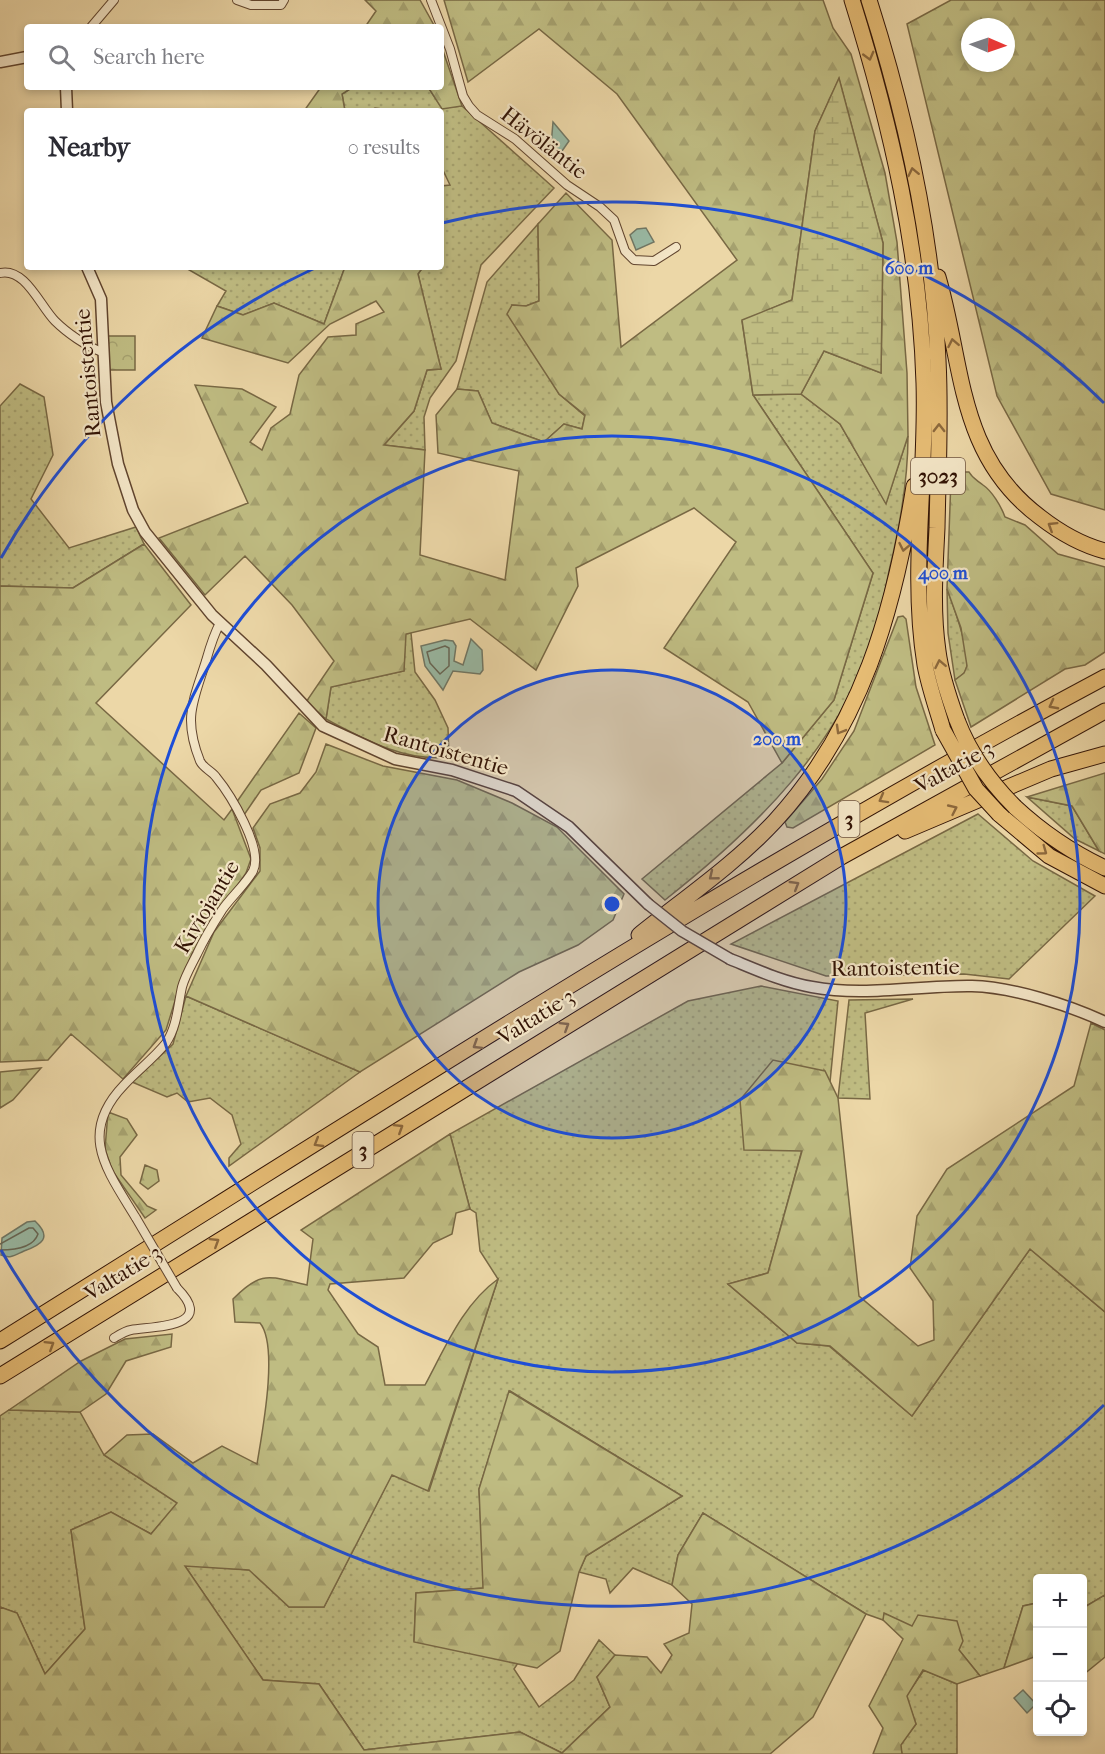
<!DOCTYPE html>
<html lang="en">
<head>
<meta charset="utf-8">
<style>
	body { margin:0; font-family:"IM FELL French Canon",serif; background:#f2f2f3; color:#2b2b33 }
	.controls { position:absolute; right:18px; bottom:18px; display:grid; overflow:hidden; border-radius:6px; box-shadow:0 3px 9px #0003 }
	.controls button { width:54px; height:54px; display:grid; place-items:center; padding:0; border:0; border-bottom:2px solid #e1e1e2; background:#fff; color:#2b2b33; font:30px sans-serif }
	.compass { position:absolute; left:961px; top:18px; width:54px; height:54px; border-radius:50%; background:#fff; box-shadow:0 3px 9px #0003; rotate:92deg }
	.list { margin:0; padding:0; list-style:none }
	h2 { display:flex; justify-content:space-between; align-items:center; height:78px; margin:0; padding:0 24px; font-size:26px }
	h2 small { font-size:20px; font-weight:400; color:#7c7c81 }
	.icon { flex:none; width:33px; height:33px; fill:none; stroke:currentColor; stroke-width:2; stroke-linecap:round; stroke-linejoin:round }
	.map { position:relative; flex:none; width:1105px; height:1754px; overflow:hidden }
	.search { position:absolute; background:#fff; box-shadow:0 3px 9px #0003; left:24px; top:24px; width:420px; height:66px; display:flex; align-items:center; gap:15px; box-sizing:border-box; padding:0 21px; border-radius:6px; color:#7c7c81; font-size:22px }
	.panel { position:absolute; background:#fff; box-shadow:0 3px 9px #0003; left:24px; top:108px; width:420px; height:162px; border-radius:6px }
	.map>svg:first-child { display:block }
</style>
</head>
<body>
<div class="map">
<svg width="1105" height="1754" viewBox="0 0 1105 1754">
	<defs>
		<pattern id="grass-dots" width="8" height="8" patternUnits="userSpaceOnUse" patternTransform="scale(1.5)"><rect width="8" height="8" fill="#bfbc82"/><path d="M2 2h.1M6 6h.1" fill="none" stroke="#a5a16f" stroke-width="1.8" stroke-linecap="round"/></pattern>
		<pattern id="forest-firs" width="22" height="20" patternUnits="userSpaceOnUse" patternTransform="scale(1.5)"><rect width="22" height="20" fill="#bfbc82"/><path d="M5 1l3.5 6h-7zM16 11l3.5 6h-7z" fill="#a5a16f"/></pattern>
		<pattern id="wetland-marsh" width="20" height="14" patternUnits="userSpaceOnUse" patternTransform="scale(1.5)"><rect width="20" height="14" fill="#bfbc82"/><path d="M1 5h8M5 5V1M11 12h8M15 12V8" fill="none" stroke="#a5a16f"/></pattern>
		<pattern id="park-crowns" width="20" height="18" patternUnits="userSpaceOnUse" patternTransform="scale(1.5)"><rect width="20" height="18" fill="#bfbc82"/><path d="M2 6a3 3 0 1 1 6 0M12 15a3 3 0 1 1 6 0" fill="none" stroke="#a5a16f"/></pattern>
	</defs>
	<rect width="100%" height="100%" fill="#ecd7a7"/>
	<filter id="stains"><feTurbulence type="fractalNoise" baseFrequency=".00333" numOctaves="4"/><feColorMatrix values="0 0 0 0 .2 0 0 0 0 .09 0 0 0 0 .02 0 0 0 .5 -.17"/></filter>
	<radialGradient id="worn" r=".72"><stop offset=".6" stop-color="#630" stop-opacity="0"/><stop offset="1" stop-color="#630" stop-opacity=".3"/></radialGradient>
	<!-- grass -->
	<path fill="url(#grass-dots)" stroke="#786844" stroke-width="1.5" d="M353 87H428L442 108 462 106 554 188 481 265 456 361 430 398 424 417 425 450 384 445 414 411 427 370 441 369 418 274 423 267H441V186L450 185 441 166V111H398L375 108 370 111H345L342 94Z
		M538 224 539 301 526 306 512 305 559 394 585 416 582 429 564 424 544 442 492 423 478 391 457 389 487 282Z
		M184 267H345L324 324 274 303 243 315 217 306 226 291Z
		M20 384 44 397 53 455 31 499 69 548 136 527 144 544 73 588 0 586V406Z
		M801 394 840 424 886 503 908 436C908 481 900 526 889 571 885 591 881 612 875 632 841 746 755 829 665 900L642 879 782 763 834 700 873 573 753 395Z
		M947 589C953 605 972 654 966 670 964 675 960 677 955 680L948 633Z
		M411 633 415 672 435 700 448 728 449 757C404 762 364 739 326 719L331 687 404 671 405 634Z
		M1027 797 1072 806 1099 851 1075 839Z
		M978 814 1033 861 1095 896 1009 979 964 974 826 976 731 944Z
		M761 986 838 1001 830 1082 824 1070 768 1273 728 1284 797 1343 829 1346 912 1416 1030 1249 1105 1312V1595L1083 1608 1082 1578H1038L1037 1603 1023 1606 1004 1668 980 1676 959 1650 885 1614 883 1620 866 1614 703 1513 678 1555 672 1585 633 1568 610 1593 606 1579 579 1572 586 1556 682 1496 510 1391 479 1489 484 1588 416 1593 414 1641 518 1663 514 1669 539 1707 574 1680 599 1640 615 1655 597 1677 610 1707 562 1753 520 1732 364 1750 319 1684 263 1680 184 1565 250 1570 289 1607H324L392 1474 429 1491 498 1279 480 1251 476 1213 470 1209 450 1134 688 1001Z
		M186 996 360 1072 229 1166V1158L241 1144 232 1115 210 1098 188 1102 177 1093 167 1097 132 1082 173 1044Z
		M913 999 865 1013 870 1099 838 1098 849 1000Z
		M9 1410 80 1412 104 1455 178 1503 151 1534 111 1512 71 1530 85 1629 45 1674 17 1613 0 1607V1416Z
		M924 1670 957 1684V1754H902L900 1745 916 1724 906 1696Z"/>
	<!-- forest -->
	<path fill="url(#forest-firs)" stroke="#786844" stroke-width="1.5" fill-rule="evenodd" d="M365 0H420L435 27H365L376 11Z
		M444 0H823L833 28 851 54 885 173 897 242 907 373 908 436 886 504 840 424 801 394 824 351 881 373 883 243 839 79 815 131 792 300 742 321 753 395 873 573 834 700 782 763 748 702 664 648 736 542 694 508 576 568 578 586 536 670 470 619 406 634 404 671 331 687 326 719 306 702 334 661 292 605 245 556 205 595 159 538 248 503 195 385 242 389 276 407 250 442 262 450 271 428 290 414 299 375 328 337 356 335V324L384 312 376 301 330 324 288 363 202 338 217 306 243 315 274 303 324 324 345 267H423L418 274 441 369 427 370 414 411 384 445 425 450 420 555 505 580 519 471 438 453 436 415 457 389 478 391 492 423 544 442 564 424 582 429 585 415 559 394 507 314 512 305 526 306 539 301 538 224 566 193 612 240 621 347 737 260 617 94 539 29 468 82Z
		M951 0H1105V510L1051 494 997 396 907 24ZM970 27H1006V63H970Z
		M441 45 462 106 442 109 428 87H441Z
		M321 87H353L342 94 345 111H304Z
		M961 472H969C973 479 977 480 983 485 992 491 1001 506 1005 517L1025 525 1058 554 1105 567V652L1085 665 1065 669 971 727 955 680 964 673 967 666 961 628 947 589 951 478Z
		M144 544 191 605 96 703 224 820 232 809 251 859 246 873 194 950 183 975 166 1030 123 1079 71 1034 48 1060 0 1062V586L73 588Z
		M903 616 906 619 916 687 935 745 793 828 787 827 785 822 822 779 854 731 898 617Z
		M299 713 316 728 299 773 261 790 244 815 236 803Z
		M326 744 383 766 457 780 512 803 557 827 624 894 613 920 578 945 519 972 360 1072 186 996 214 932 260 871V848L253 828 270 804 300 793 316 772Z
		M1105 773V854L1099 851 1072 806 1027 797Z
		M1091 1023 1105 1030V1312L1030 1249 912 1416 830 1346 797 1343 728 1284 768 1273 802 1151 744 1150 740 1100 773 1060 825 1071 838 1098 859 1296 918 1346 934 1340 933 1301 910 1268 917 1216 947 1169 1074 1086Z
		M41 1068 13 1100 0 1108V1072Z
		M108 1112 127 1119 137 1135 120 1157 121 1175 147 1206 156 1210 145 1218 112 1170 105 1149Z
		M450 1134 470 1209 456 1213 452 1234 433 1243 404 1278 330 1284 328 1290 358 1334 378 1347 385 1385H425C445 1348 463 1304 498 1279L428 1491 392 1475 324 1607H289L249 1570 185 1566 263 1680 319 1684 364 1750 520 1732 562 1753 610 1707 597 1677 615 1655 647 1657 661 1673 672 1655 664 1644 689 1633 692 1604 672 1585 678 1555 703 1513 866 1614 813 1717 770 1754H0V1607L17 1613 45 1674 85 1629 71 1530 111 1512 151 1534 177 1503 104 1455 127 1435 153 1434 193 1463 222 1446 257 1464C262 1433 279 1346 260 1323L235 1322 233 1299C263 1269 269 1277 307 1285L313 1239 301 1230Z
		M145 1165 157 1170 159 1181 148 1189 140 1183Z
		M172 1334 171 1347 126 1361 106 1394 80 1412 9 1410 81 1361 125 1339Z
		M509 1391 682 1496 586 1556 579 1572 560 1651 537 1668 414 1642 416 1593 483 1588 479 1489Z
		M1105 1595V1657L1083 1675V1608Z
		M1037 1603V1656L1004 1668 1023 1606Z
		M884 1613 912 1626 918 1615 957 1621 963 1641 959 1650 980 1676 957 1684 923 1670 907 1696 916 1724 901 1745 902 1754H873L883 1728 869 1706 903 1639 883 1620Z"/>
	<!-- wetland -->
	<path fill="url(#wetland-marsh)" stroke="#786844" stroke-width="1.5" d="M839 78 883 243 881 373 824 351 801 394 753 395 742 320 792 300 815 131Z"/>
	<!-- park -->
	<path fill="url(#park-crowns)" stroke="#786844" stroke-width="1.5" d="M107 336H135V370H108Z"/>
	<!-- water -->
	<path fill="#99baa5" stroke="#707765" stroke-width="1.5" d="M553 122 569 141 562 151 551 146Z
		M646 228 654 242 636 250 630 235 637 229Z
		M471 639 482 650 483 670 480 674 453 671 443 690 425 666 421 646 445 640 453 641 456 646 454 661 463 665Z
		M35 1221C53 1238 41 1245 24 1251 15 1255 11 1259 1 1255L2 1238 27 1222Z
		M1023 1690 1036 1704 1027 1713 1014 1698Z"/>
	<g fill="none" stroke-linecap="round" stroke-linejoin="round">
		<!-- shore -->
		<path stroke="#665" stroke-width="1.5" d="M445 646 449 648V666L440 674 430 663 427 652Z
			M0 1244 29 1228H33L38 1234C33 1249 10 1250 0 1250"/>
		<!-- minor casing -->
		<g stroke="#60442e" stroke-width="10">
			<path id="minor" d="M237 0 251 5H281L284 0
				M431 0 450 49 463 96 469 106 477 115 515 139 567 185 600 207 614 220 625 251 634 260 654 261 676 247
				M91 27 114 0
				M0 273C25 267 40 306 55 321 67 333 86 346 102 352
				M136 1218C107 1170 77 1134 124 1085 137 1071 154 1058 166 1043 177 1027 178 1005 182 987 185 976 192 964 197 954 204 939 213 924 222 910 231 897 245 885 253 871 264 849 230 794 216 777 212 771 203 768 200 761 183 718 193 702 206 661 210 647 213 636 220 623
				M114 1338C119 1335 125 1331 131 1330 154 1326 217 1328 177 1288"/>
		</g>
		<!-- tertiary casing -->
		<g stroke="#60442e" stroke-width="13">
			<path id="tertiary" d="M0 62 27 57
				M66 87 67 111
				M87 267 101 299 106 402 118 464 133 510 145 532 212 615 266 665 323 726 395 759 452 770 516 791 569 827 648 904
				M730 959C757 970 783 982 812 987 865 997 919 985 972 986 1012 987 1069 1005 1105 1022"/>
		</g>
		<!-- motorway casing -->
		<g stroke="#321305" stroke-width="17">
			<path id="motorway" d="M852 0C891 125 920 252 924 383 927 476 910 572 925 665 929 687 937 709 943 730
				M869 0C906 116 933 238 938 360 941 416 938 472 937 528 935 569 932 610 938 651 941 675 949 698 957 720
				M938 277C964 366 957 455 1040 517 1058 531 1082 545 1105 551
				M1015 807C1043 833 1071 852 1105 868
				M999 814 1049 856 1105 886
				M905 831 1051 769 1105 754
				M639 935C685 898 735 864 775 821 862 726 894 611 914 486
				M0 1341C364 1114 726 879 1105 677
				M0 1376 841 857 1105 711"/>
		</g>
		<!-- minor -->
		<use href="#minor" stroke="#f3e5c6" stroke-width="8"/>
		<!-- tertiary -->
		<use href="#tertiary" stroke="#f3e5c6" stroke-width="10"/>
		<!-- motorway -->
		<use href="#motorway" stroke="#e6bc74" stroke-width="15"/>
		<!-- minor-bridge casing -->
		<g stroke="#60442e" stroke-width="10" stroke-linecap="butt">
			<path id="minor-bridge" d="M136 1218 177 1288"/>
		</g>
		<!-- tertiary-bridge casing -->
		<g stroke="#60442e" stroke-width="13" stroke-linecap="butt">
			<path id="tertiary-bridge" d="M648 904 682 931 730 959"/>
		</g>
		<!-- motorway-bridge casing -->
		<g stroke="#321305" stroke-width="17" stroke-linecap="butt">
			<path id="motorway-bridge" d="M957 720C970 754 990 782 1015 807
				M943 730 976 789 999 814"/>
		</g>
		<!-- minor-bridge -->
		<use href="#minor-bridge" stroke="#f3e5c6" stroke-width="8"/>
		<!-- tertiary-bridge -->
		<use href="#tertiary-bridge" stroke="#f3e5c6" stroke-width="10"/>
		<!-- motorway-bridge -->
		<use href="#motorway-bridge" stroke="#e6bc74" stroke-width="15"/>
	</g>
	<!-- one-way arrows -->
	<defs><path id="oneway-chevron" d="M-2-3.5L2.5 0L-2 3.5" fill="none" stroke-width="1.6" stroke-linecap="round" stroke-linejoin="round" transform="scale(1.5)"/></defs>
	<g stroke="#8c683c">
		<use href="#oneway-chevron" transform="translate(869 56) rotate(75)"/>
		<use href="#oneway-chevron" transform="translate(913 172) rotate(-102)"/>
		<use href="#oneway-chevron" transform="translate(953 343) rotate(-101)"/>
		<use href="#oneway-chevron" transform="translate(939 428) rotate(-90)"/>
		<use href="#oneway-chevron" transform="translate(1052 526) rotate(-148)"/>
		<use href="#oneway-chevron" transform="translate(904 547) rotate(101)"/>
		<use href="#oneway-chevron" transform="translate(940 664) rotate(-101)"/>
		<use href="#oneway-chevron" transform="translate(1053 705) rotate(152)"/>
		<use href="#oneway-chevron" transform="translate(840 730) rotate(120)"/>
		<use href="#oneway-chevron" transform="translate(883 799) rotate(151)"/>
		<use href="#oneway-chevron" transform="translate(953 809) rotate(-25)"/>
		<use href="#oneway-chevron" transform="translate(1043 851) rotate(36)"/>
		<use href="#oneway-chevron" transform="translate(713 876) rotate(141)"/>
		<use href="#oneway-chevron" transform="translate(795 885) rotate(-31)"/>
		<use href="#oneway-chevron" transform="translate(565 1026) rotate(-32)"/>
		<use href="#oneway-chevron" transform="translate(477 1045) rotate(148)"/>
		<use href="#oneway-chevron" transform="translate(399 1128) rotate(-32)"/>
		<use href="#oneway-chevron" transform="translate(318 1143) rotate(149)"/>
		<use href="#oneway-chevron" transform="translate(215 1242) rotate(-32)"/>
		<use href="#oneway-chevron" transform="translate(50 1345) rotate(-32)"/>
	</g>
	<!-- distance rings -->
	<circle cx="612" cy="904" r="234" fill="#1d4ed8" fill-opacity=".12"/>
	<g fill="none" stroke="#1d4ed8" stroke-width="3">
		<circle cx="612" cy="904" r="234"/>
		<circle cx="612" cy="904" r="468"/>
		<path d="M1104 1405A702 702 0 0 1 1 1250M1 558A702 702 0 0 1 315 268M442 223A702 702 0 0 1 1104 403"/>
	</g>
	<g text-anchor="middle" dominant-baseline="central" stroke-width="4.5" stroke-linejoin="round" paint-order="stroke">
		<!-- shield labels -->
		<g fill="#f3e5c6" stroke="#6c523f" stroke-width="1.5">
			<rect x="911" y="458" width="54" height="36" rx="4.5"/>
			<rect x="838.5" y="801" width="21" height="36" rx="4.5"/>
			<rect x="352.5" y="1132" width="21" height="36" rx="4.5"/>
		</g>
		<g font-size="21" font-weight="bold" fill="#321305">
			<text x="938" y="476">3023</text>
			<text x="849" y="819">3</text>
			<text x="363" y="1150">3</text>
		</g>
		<!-- street labels -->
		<g font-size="22" fill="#321305" stroke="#f3e5c6">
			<text transform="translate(544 143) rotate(38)">Hävöläntie</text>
			<text transform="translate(88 373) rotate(-95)">Rantoistentie</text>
			<text transform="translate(446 751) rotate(16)">Rantoistentie</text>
			<text transform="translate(954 767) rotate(-29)">Valtatie 3</text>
			<text transform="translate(207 907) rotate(-59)">Kiviojantie</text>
			<text transform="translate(895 968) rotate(-1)">Rantoistentie</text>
			<text transform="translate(536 1017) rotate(-32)">Valtatie 3</text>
			<text transform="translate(123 1273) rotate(-32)">Valtatie 3</text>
		</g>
	</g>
	<circle cx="612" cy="904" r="9" fill="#1d4ed8" stroke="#f3e5c6" stroke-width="3"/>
	<g font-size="18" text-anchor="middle" font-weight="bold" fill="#1d4ed8" stroke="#f3e5c6" stroke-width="4.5" stroke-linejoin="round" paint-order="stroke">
		<text x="909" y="274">600 m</text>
		<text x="943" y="579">400 m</text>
		<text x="777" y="745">200 m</text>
	</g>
	<rect width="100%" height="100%" filter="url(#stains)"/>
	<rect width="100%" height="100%" fill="url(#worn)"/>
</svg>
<div class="controls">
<button>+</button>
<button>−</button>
<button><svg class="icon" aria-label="locate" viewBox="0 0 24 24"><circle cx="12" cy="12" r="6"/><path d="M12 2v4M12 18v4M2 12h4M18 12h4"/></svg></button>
</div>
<svg class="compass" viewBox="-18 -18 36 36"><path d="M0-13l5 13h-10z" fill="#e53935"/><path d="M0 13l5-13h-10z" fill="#7c7c81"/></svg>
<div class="search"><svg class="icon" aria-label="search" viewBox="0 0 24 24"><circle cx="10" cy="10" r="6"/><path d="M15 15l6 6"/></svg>Search here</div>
<section class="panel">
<h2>Nearby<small>0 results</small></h2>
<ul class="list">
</ul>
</section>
</div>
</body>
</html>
